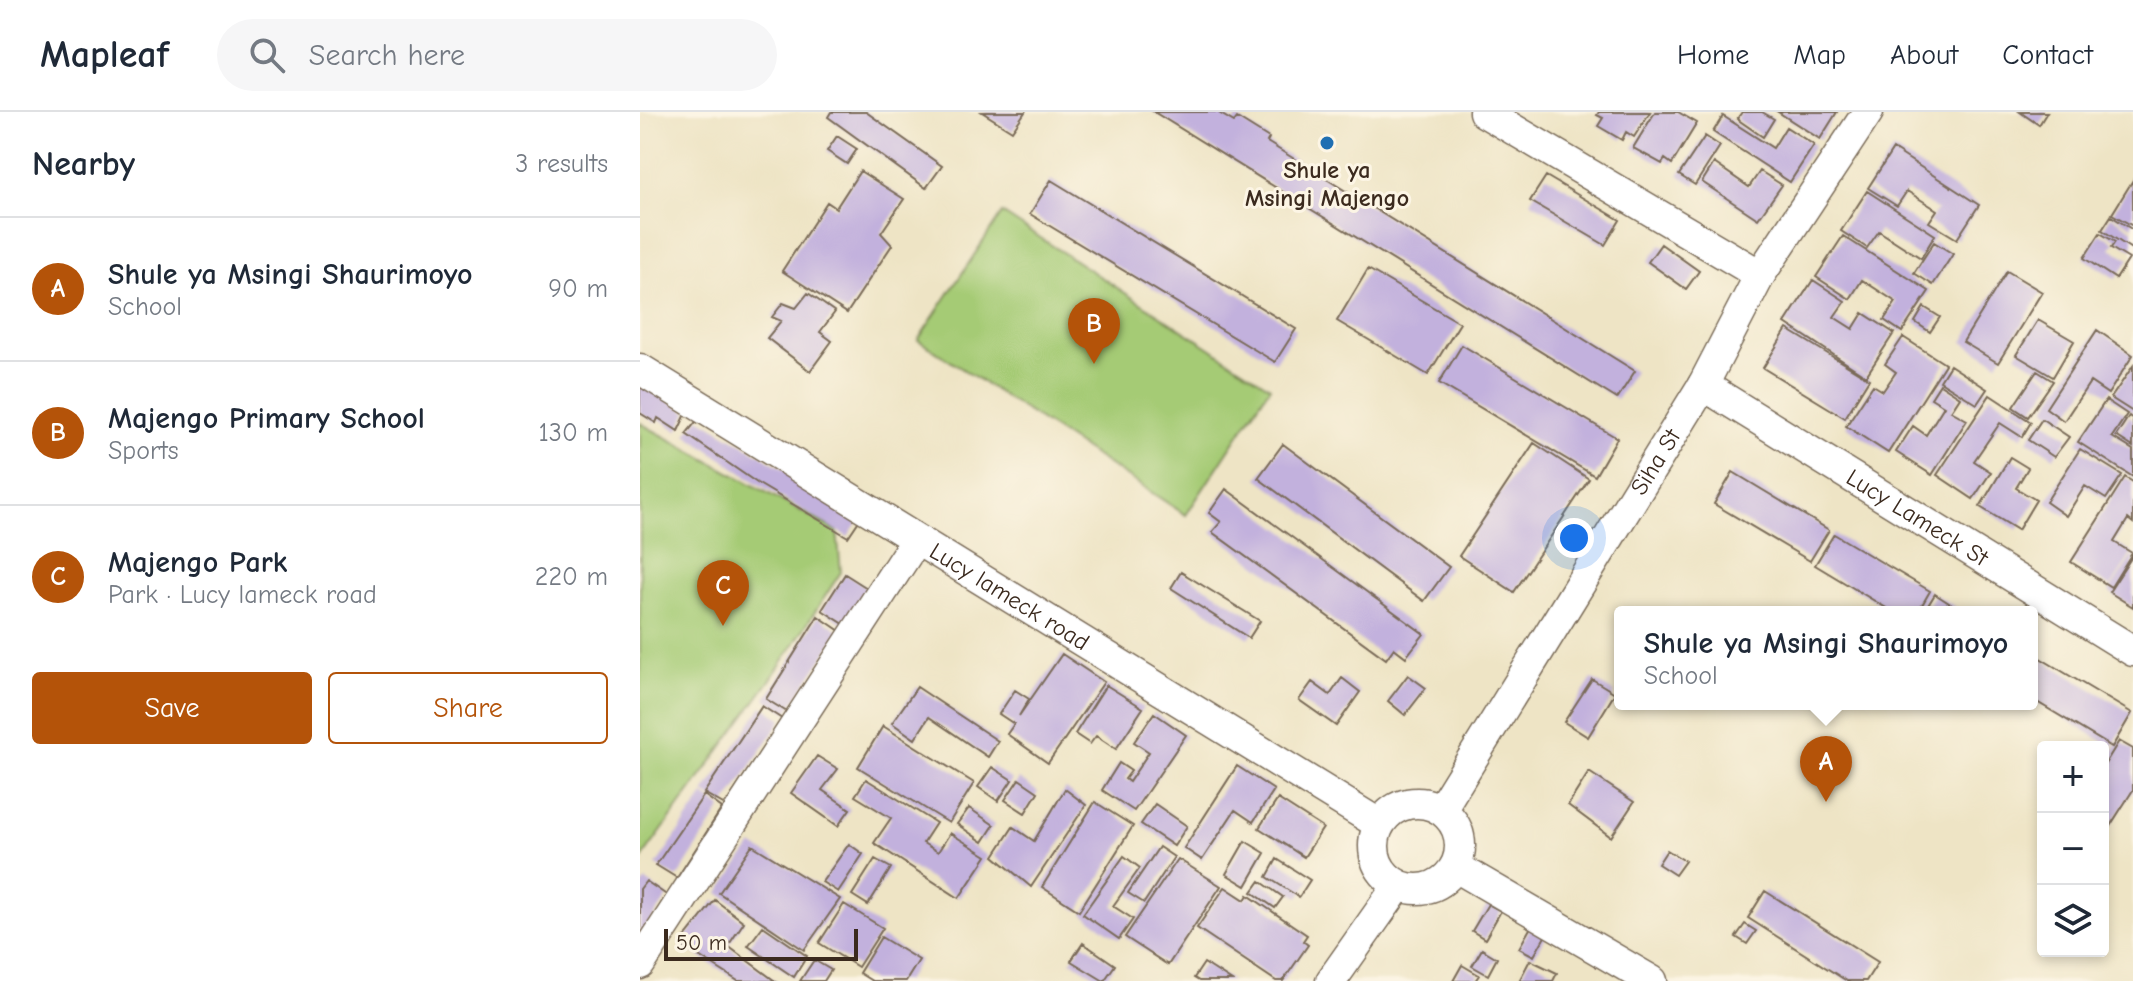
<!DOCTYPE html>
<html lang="en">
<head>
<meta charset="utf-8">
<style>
	body { margin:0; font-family:"Comic Neue",sans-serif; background:#f6f6f7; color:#1f2937 }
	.controls { position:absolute; right:24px; bottom:24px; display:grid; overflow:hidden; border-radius:8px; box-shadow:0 4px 12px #0003 }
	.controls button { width:72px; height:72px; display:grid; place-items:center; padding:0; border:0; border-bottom:2px solid #e0e1e3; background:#fff; color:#1f2937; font:40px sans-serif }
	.scale { position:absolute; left:24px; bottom:20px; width:194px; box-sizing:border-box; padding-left:8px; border:4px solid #3b2a1e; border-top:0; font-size:22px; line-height:28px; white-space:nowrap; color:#3b2a1e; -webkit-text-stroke:6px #fcf5e5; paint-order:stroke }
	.you { position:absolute; left:934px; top:426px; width:28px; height:28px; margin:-20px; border:6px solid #fff; border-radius:50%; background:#1a73e8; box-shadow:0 0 0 12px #1a73e833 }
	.badge { display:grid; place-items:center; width:52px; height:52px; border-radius:50%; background:#b45309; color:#fff; font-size:26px; font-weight:700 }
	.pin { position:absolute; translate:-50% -66px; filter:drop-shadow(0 2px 4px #0008) }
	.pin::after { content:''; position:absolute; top:42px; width:28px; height:24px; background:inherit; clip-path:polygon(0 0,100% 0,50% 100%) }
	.popup { position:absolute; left:974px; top:494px; width:424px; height:104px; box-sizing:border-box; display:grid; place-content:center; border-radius:8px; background:#fff; filter:drop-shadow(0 2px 6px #0005); font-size:26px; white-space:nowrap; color:#747a83 }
	.popup b { font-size:30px; color:#1f2937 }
	.popup::after { content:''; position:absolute; left:50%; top:100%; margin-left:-16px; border:16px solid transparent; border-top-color:#fff }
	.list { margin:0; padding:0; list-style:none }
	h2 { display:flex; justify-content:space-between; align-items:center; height:104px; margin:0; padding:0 32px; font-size:34px }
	h2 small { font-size:26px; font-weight:400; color:#747a83 }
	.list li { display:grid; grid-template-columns:52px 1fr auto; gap:24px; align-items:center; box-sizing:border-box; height:144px; padding:0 32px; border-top:2px solid #e0e1e3 }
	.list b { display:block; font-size:30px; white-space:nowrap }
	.list p { margin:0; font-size:26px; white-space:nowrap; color:#747a83 }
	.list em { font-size:26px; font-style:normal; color:#747a83 }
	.actions { display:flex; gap:16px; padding:24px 32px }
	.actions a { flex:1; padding:18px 0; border:2px solid #b45309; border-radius:8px; text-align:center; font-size:28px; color:#b45309 }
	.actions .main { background:#b45309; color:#fff }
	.icon { flex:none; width:44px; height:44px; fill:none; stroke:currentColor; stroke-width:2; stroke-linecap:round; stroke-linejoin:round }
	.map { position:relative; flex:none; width:1493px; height:869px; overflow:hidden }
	header { display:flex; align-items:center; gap:48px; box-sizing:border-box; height:112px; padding:0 40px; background:#fff; border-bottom:2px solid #e0e1e3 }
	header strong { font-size:38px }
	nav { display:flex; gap:44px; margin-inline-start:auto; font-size:28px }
	.search { width:560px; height:72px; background:#f6f6f7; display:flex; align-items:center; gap:20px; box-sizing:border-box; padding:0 28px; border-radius:44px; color:#747a83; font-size:30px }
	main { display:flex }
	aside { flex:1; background:#fff }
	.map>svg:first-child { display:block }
</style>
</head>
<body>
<header>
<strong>Mapleaf</strong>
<div class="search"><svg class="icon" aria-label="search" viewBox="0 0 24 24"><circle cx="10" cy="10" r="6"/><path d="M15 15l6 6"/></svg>Search here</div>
<nav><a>Home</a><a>Map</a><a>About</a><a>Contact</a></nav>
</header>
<main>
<aside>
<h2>Nearby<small>3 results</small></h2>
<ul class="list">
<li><span class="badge">A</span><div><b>Shule ya Msingi Shaurimoyo</b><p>School</p></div><em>90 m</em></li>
<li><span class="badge">B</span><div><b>Majengo Primary School</b><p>Sports</p></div><em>130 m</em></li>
<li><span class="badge">C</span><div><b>Majengo Park</b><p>Park · Lucy lameck road</p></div><em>220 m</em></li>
</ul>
<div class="actions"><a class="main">Save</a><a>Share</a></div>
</aside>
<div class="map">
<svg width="1493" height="869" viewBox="0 0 1493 869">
	<rect width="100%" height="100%" fill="#fcf5e5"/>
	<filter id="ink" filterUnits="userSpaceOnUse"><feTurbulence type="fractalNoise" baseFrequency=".0125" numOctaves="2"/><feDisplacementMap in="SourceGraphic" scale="16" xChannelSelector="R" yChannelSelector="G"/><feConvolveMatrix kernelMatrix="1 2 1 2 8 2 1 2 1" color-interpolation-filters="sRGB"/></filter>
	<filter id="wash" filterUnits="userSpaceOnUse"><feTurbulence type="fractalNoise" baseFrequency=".006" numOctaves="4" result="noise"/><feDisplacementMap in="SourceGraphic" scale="32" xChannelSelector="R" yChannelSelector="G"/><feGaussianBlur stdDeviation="1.8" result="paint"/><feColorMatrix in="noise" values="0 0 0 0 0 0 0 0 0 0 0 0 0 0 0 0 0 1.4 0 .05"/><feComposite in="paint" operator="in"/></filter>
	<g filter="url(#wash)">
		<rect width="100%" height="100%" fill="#eee4c5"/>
		<!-- green -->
		<path fill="#a5cb75" stroke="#707a4a" stroke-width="2" d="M362 101 630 275 546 403 278 228Z
			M0 311 197 419 201 460 131 567 0 749Z"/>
		<g id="blocks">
			<!-- building -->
			<path fill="#c2b1dd" d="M191 0H226L302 54 286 76 188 5Z
				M342 0H385L372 19Z
				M514 0H577L594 10 597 6 629 26 627 30 995 259 977 287Z
				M959 0H1010L994 25 986 20 982 28 958 14 963 6 957 3Z
				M1015 0H1038L1057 11 1032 52 1025 47 1022 52 993 36Z
				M1102 0H1122L1134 7 1123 25 1097 7Z
				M1138 0H1197L1180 27Z
				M1380 0H1407L1399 13Z
				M1083 4 1133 36 1146 15 1174 33 1150 70 1073 20Z
				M197 24 217 37 207 52 187 39Z
				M1065 24 1080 34 1055 73 1039 63Z
				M1253 37 1339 93 1317 127 1289 110 1297 98 1267 79 1257 94 1228 76Z
				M1074 51 1109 75 1120 59 1142 73 1118 107 1062 70Z
				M220 59 264 87 241 121 252 133 207 201 142 159 187 90 196 96Z
				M906 64 980 108 965 133 890 89Z
				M411 68 656 217 635 250 390 102Z
				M1493 68V114L1472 102Z
				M1227 79 1295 123 1281 146 1239 119 1227 136 1201 119Z
				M1471 104 1493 118V138L1462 118Z
				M1460 121 1475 130 1471 136 1489 147 1476 167 1444 146Z
				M1203 124 1289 179 1262 220 1244 208 1256 190 1222 168 1210 187 1176 165Z
				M1294 130 1313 142 1293 173 1274 161Z
				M1021 132 1059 159 1046 177 1008 150Z
				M728 157 820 211 788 263 697 209Z
				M1367 159 1402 180 1358 251 1323 230Z
				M1173 168 1205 189 1194 205 1213 217 1223 201 1254 221 1226 264 1145 211Z
				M168 181 195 200 180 220 192 229 170 259 127 226 141 209 132 205 143 191 156 196Z
				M1284 195 1300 205 1290 220 1275 210Z
				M1398 208 1434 229 1413 265 1376 243Z
				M1147 217 1229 267 1205 306 1123 256Z
				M1457 218 1493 243 1468 282 1450 270 1424 309 1406 296Z
				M1263 225 1305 252 1248 341 1206 314 1233 273 1243 279 1256 260 1245 252Z
				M822 233 977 326 955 364 799 271Z
				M1310 253 1347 277 1337 292 1300 269Z
				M1493 254V300L1471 286Z
				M1397 259 1413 269 1388 305 1373 295Z
				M0 271 47 300 38 319 18 306 16 311 0 301Z
				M1300 272 1320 285 1311 299 1327 308 1292 363 1256 340 1273 314 1286 323 1304 294 1291 286Z
				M1350 283 1391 310 1382 325 1360 311 1334 349 1351 360 1333 387 1297 363Z
				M1466 288 1487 302 1472 325 1493 338V365L1438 330Z
				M1489 304 1493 307V335L1476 324Z
				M59 306 222 404 208 425 117 371 46 322Z
				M1402 307 1429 325 1414 345 1388 328Z
				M894 331 949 367 874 480 819 444Z
				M643 332 809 455 784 489 618 366Z
				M1440 337 1482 363 1466 387 1445 374 1426 404 1406 390Z
				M1370 345 1388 356 1376 376 1396 388 1378 418 1340 395Z
				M1093 360 1189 418 1170 449 1074 392Z
				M1485 365 1493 370V411L1488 407 1474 430 1492 441 1471 475 1431 450Z
				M586 377 784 522 766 545 754 536 746 547 572 420 581 410 569 401Z
				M1194 422 1290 479 1278 500H1253L1175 453Z
				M1493 443V495L1469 480Z
				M541 460 620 509 609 526 531 476Z
				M205 462 227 476 204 512 182 498Z
				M1295 482 1323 500H1284Z
				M178 504 200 519 147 600 126 587Z
				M422 542 464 570 408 651 367 622 374 612 359 602 375 578 389 587 379 604Z
				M1395 543 1492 601 1472 635 1392 587V549Z
				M768 563 786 576 765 603 748 589Z
				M702 566 720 580 696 614 659 588 672 570 690 583Z
				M952 567 975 581 948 625 924 610Z
				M466 573 503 596 476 637 456 624 450 632 435 622Z
				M277 575 358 629 348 645 289 605 275 627 252 611Z
				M122 594 142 607 85 693 64 681Z
				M514 601 546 623 494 699 462 678 479 651 491 659 485 667 489 670 509 640 494 630Z
				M243 614 334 671 309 711 218 655Z
				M1479 629 1493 637V678L1463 725V655Z
				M177 644 198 657 182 678 210 697 198 714 151 681Z
				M597 654 634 678 613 710 595 698 562 748 544 736Z
				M352 655 372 668 358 689 338 675Z
				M949 660 994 690 971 725 928 693Z
				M226 667 296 711 283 731 298 740 310 721 347 744 319 786 234 731 251 706 215 684Z
				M379 667 398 680 385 701 365 688Z
				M425 677 446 693 391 775 354 744 373 715 394 729Z
				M64 683 82 696 37 766 16 753Z
				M638 687 683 716 664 745 619 716Z
				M455 690 493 714 439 799 402 775Z
				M515 692 547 714 534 734 501 712Z
				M329 696 354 713 343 730 317 712Z
				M605 729 625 741 606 774 586 762Z
				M209 732 223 742 198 780 182 770Z
				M112 733 200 787 164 838 79 781Z
				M519 735 534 745 504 791 488 781Z
				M1027 738 1045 749 1035 763 1018 752Z
				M484 744 500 756 473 794 493 807 479 827 443 802Z
				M235 747 251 756 228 793 212 783Z
				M538 747 581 774 528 853 485 825Z
				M637 747 670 768 659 785 627 765Z
				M6 769 28 784 0 825V777Z
				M620 769 643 785 635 796 612 780Z
				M585 775 605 788 608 783 667 823 663 829 668 833 643 869H636L557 816Z
				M1125 779 1238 850 1226 869H1207L1108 806Z
				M75 788 104 810 88 834 135 869H98L40 832Z
				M204 792 243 816 218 855 179 831Z
				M848 792 861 799 845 827 832 819Z
				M1105 812 1116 819 1107 832 1096 825Z
				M892 813 907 821 894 844 879 836Z
				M123 814 167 844 154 865 108 834Z
				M241 825 279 848 266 869H232L219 861Z
				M443 831 475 853 464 869 431 849Z
				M842 837 857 846 848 863 832 854Z
				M174 848 191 858 184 869H160Z
				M890 848 917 861 913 869H879Z
				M564 851 592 869H559L554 866Z
				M822 853 839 863 835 869H813Z"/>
		</g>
	</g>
	<g filter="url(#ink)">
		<use href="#blocks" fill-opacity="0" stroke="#7a6b58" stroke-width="2"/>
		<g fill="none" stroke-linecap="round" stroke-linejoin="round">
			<!-- street casing -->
			<g stroke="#7a6b58" stroke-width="33">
				<g id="street">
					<path d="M844 0 1120 163"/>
					<path id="s1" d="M0 257 739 712"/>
					<path id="s2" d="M1063 273 1493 539"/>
					<circle cx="777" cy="734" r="43"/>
					<path id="s3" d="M801 697 1063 273 1120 163 1228 0"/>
					<path d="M816 755 1012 869"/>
					<path d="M0 852 276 428"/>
					<path d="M691 869 758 774"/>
				</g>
			</g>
			<!-- street -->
			<use href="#street" stroke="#fff" stroke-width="30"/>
		</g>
	</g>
	<!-- markers -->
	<circle fill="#1f6fb2" stroke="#fcf5e5" stroke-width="3" cx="687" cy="31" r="8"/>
	<g text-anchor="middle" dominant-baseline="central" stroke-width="6" stroke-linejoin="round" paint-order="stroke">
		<!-- poi labels -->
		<g font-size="24" font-weight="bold" fill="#3b2a1e" stroke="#fcf5e5">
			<text x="687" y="58">Shule ya<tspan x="687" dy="28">Msingi Majengo</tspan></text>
		</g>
		<!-- street labels -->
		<g font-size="24" fill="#3b2a1e" stroke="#fcf5e5">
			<text stroke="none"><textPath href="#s3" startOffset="408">Siha St</textPath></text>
			<text stroke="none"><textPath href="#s2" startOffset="252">Lucy Lameck St</textPath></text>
			<text stroke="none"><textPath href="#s1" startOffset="434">Lucy lameck road</textPath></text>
		</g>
	</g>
</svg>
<div class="controls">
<button>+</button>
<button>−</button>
<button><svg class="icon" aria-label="layers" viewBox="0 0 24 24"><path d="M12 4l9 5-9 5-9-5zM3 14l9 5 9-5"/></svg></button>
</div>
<div class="scale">50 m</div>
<div class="you"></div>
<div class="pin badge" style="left:1186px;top:690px">A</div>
<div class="popup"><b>Shule ya Msingi Shaurimoyo</b>School</div>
<div class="pin badge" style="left:454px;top:252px">B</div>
<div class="pin badge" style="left:83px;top:514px">C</div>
</div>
</main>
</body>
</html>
